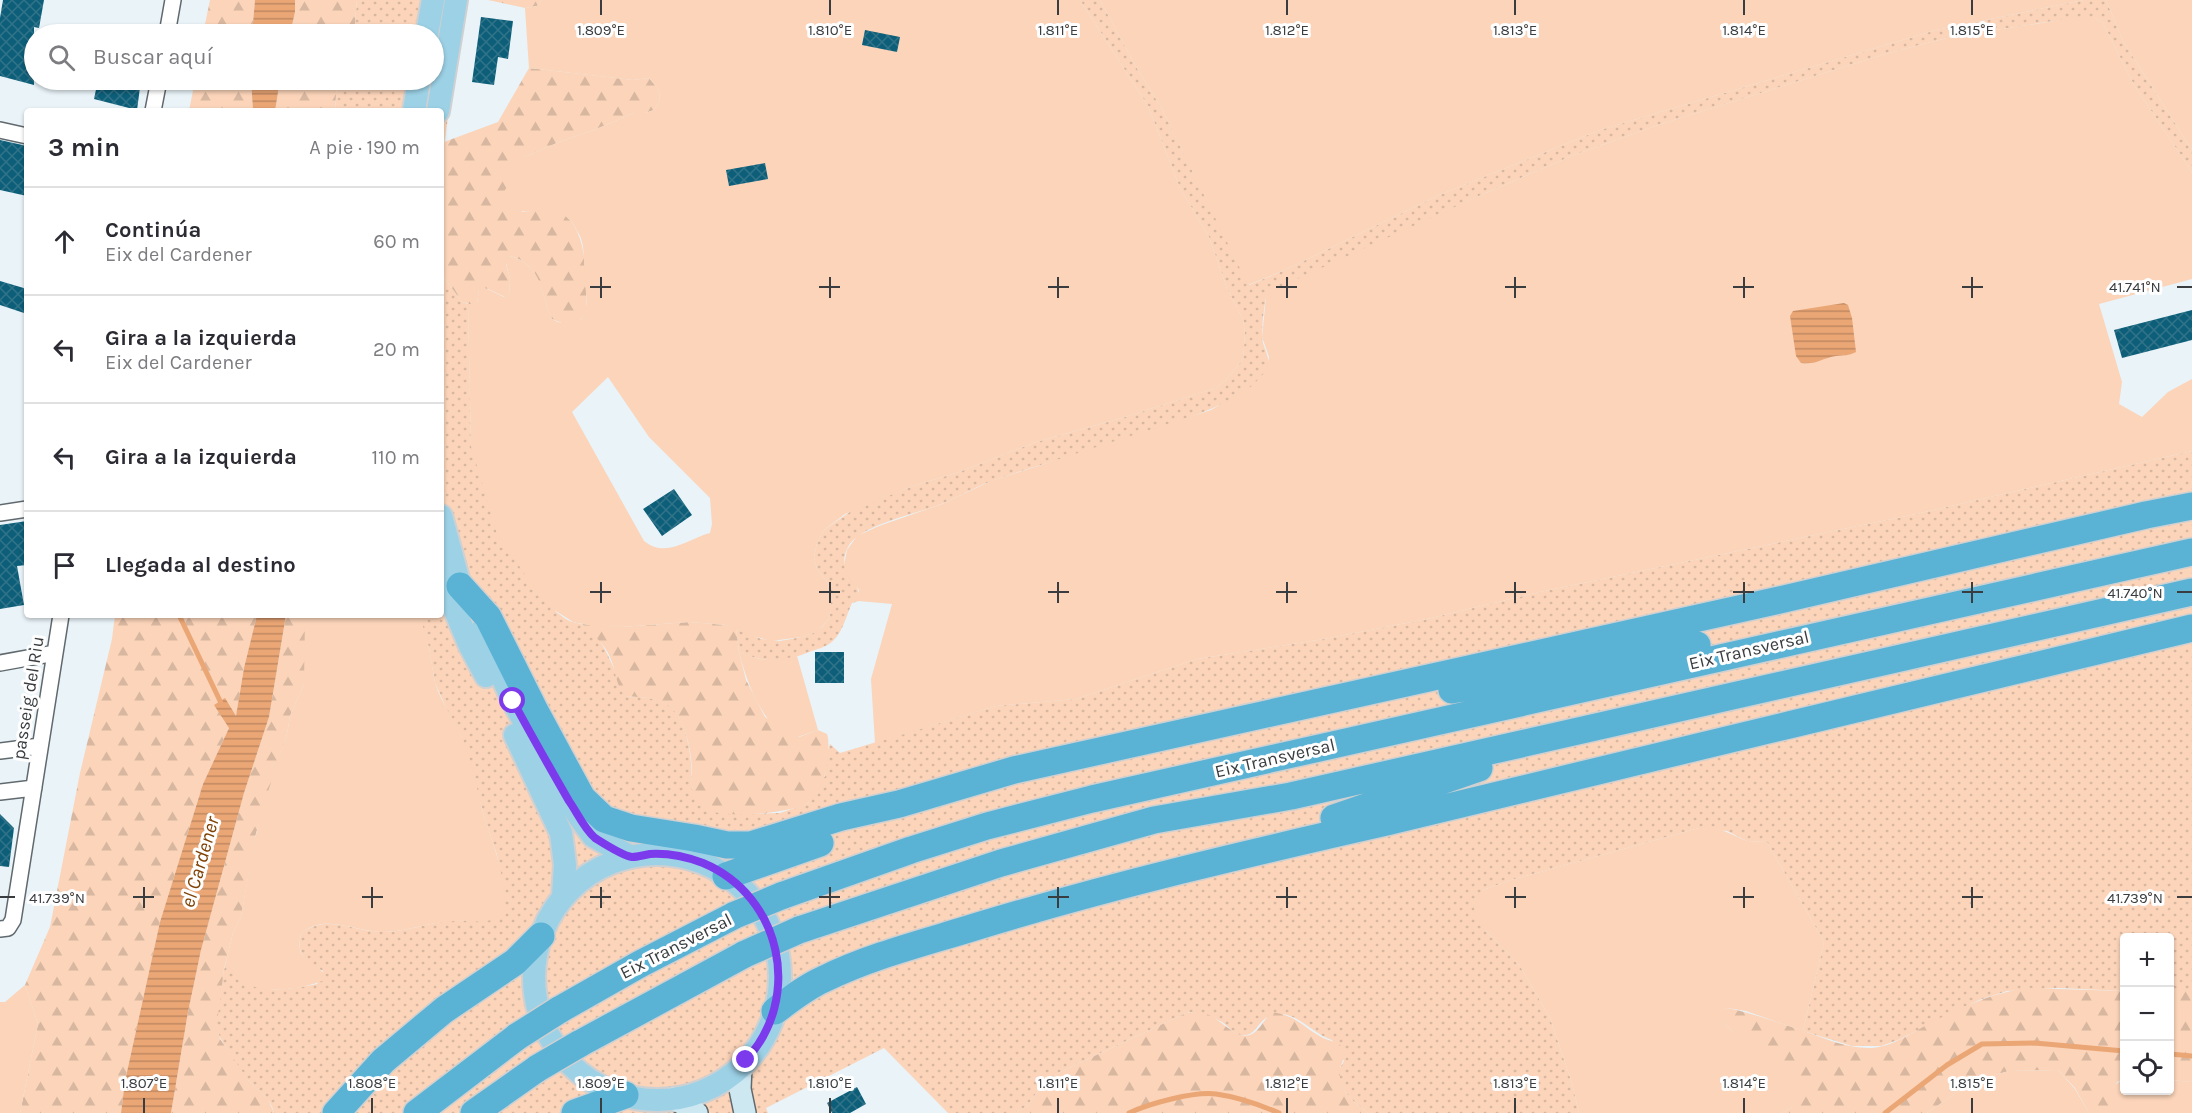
<!DOCTYPE html>
<html lang="es">
<head>
<meta charset="utf-8">
<style>
	body { margin:0; font-family:Karla,sans-serif; background:#f7f7f7; color:#2b2b33 }
	.controls { position:absolute; right:18px; bottom:18px; display:grid; overflow:hidden; border-radius:6px; box-shadow:0 2px 4px #0004 }
	.controls button { width:54px; height:54px; display:grid; place-items:center; padding:0; border:0; border-bottom:2px solid #e1e1e2; background:#fff; color:#2b2b33; font:30px sans-serif }
	.stop { position:absolute; width:18px; height:18px; margin:-14px; border:4px solid #7c3aed; border-radius:50%; background:#fff }
	.stop.end { background:#7c3aed; border-color:#fff; box-shadow:0 2px 6px #0008 }
	.list { margin:0; padding:0; list-style:none }
	h2 { display:flex; justify-content:space-between; align-items:center; height:78px; margin:0; padding:0 24px; font-size:26px }
	h2 small { font-size:20px; font-weight:400; color:#7c7c81 }
	.list li { display:grid; grid-template-columns:39px 1fr auto; gap:18px; align-items:center; box-sizing:border-box; height:108px; padding:0 24px; border-top:2px solid #e1e1e2 }
	.list b { display:block; font-size:22px; white-space:nowrap }
	.list p { margin:0; font-size:20px; white-space:nowrap; color:#7c7c81 }
	.list em { font-size:20px; font-style:normal; color:#7c7c81 }
	.icon { flex:none; width:33px; height:33px; fill:none; stroke:currentColor; stroke-width:2; stroke-linecap:round; stroke-linejoin:round }
	.map { position:relative; flex:none; width:2192px; height:1113px; overflow:hidden }
	.search { position:absolute; background:#fff; box-shadow:0 2px 4px #0004; left:24px; top:24px; width:420px; height:66px; display:flex; align-items:center; gap:15px; box-sizing:border-box; padding:0 21px; border-radius:33px; color:#7c7c81; font-size:22px }
	.panel { position:absolute; background:#fff; box-shadow:0 2px 4px #0004; left:24px; top:108px; width:420px; height:510px; border-radius:6px }
	.map>svg:first-child { display:block }
</style>
</head>
<body>
<div class="map">
<svg width="2192" height="1113" viewBox="0 0 2192 1113">
	<defs>
		<pattern id="grass-dots" width="8" height="8" patternUnits="userSpaceOnUse" patternTransform="scale(1.5)"><rect width="8" height="8" fill="#fbd4b9"/><path d="M2 2h.1M6 6h.1" fill="none" stroke="#d8b7a0" stroke-width="1.8" stroke-linecap="round"/></pattern>
		<pattern id="forest-firs" width="22" height="20" patternUnits="userSpaceOnUse" patternTransform="scale(1.5)"><rect width="22" height="20" fill="#fbd4b9"/><path d="M5 1l3.5 6h-7zM16 11l3.5 6h-7z" fill="#d8b7a0"/></pattern>
		<pattern id="water-rules" width="6" height="5" patternUnits="userSpaceOnUse" patternTransform="scale(1.5)"><rect width="6" height="5" fill="#eba675"/><path d="M0 2.5h6" fill="none" stroke="#bf8861"/></pattern>
		<pattern id="building-cross-hatch" width="8" height="8" patternUnits="userSpaceOnUse" patternTransform="scale(1.5)"><rect width="8" height="8" fill="#0c5e79"/><path d="M0 0l8 8M0 8l8-8" fill="none" stroke="#317388"/></pattern>
	</defs>
	<rect width="100%" height="100%" fill="#e9f3f8"/>
	<!-- grass -->
	<path fill="url(#grass-dots)" d="M357 0H464L441 168V111H335L337 80H434V34H354Z
		M1080 0H1100L1139 72 1161 107 1249 285 1285 270 1439 195 1600 130 1936 30 2084 0H2106L2123 41 2192 150V172L2134 85 2103 23 2094 17 2046 22 1951 37 1892 52 1661 124 1574 155 1481 195 1266 297C1264 309 1262 322 1262 334 1261 348 1274 358 1265 373 1238 417 1047 459 992 481 972 488 954 500 933 507 911 515 859 526 848 547 834 574 863 580 859 601L852 603C846 616 842 636 829 644 825 647 817 649 812 651 784 662 767 664 739 652L736 628 761 639 780 641 802 637 816 632 822 627 829 619 831 610V592L827 582 817 569 814 557 817 543 824 530 854 509 910 487 959 472 1036 442 1122 418 1216 388 1227 379 1243 359 1245 334 1243 319 1228 291 1209 237 1180 188 1148 106Z
		M441 273 462 302 468 304 471 446 556 612C561 615 566 620 572 622 575 623 579 623 581 624 605 635 615 674 625 696 637 697 651 697 663 702 690 714 692 764 692 789L739 814 780 813 809 803 825 776 827 753 830 744 840 753 996 706 1076 699 1197 659 1324 639 1427 619 1535 593 1916 514 2192 451V989H2170V938H2124V991L2058 988 2007 991 1979 1000 1898 1040 1881 1046H1852L1803 1031 1824 942 1767 842 1747 841 1727 831 1699 828 1511 880 1483 890 1485 930 1520 966 1550 1018 1572 1083 1579 1113H1368L1354 1102 1340 1086V1068L1344 1061 1332 1040C1316 1036 1296 1012 1279 1014 1276 1015 1268 1016 1266 1018 1256 1025 1255 1037 1240 1035 1231 1033 1229 1026 1222 1022 1211 1016 1198 1011 1186 1013L1058 1073 1043 1084 1027 1106 1015 1113H948L884 1048 766 1108 768 1113H274C271 1098 259 1092 249 1081 242 1073 219 1039 217 1030 214 1009 222 982 226 961 233 968 239 976 247 982 265 995 297 988 317 984L323 971C306 960 296 957 301 934 325 913 355 932 382 932 405 932 425 924 447 921 459 920 472 921 484 921L503 889 497 855 485 819 461 735 452 721 435 683 429 648 419 615H441Z"/>
	<!-- forest -->
	<path fill="url(#forest-firs)" d="M210 0H255L252 34H203Z
		M295 0H357L354 34H290L295 12Z
		M488 0H542L537 6 525 8Z
		M529 68 633 80 649 78 659 90 660 101 654 110 645 113H634L594 130 559 142 525 157 522 212C532 212 544 207 554 210 590 220 586 281 586 310L584 316 577 323H562L552 319C541 295 542 264 510 256L506 264 510 279 509 295 505 297 488 289 479 291 477 302 473 305 462 302 441 273V168L444 142 498 122Z
		M195 80H251L253 111H189Z
		M280 80H337L335 111H275Z
		M115 615H257L244 668 236 717 229 728 203 784 160 922 125 1081 121 1113H20L38 1024 25 985 50 927 80 773 112 639Z
		M286 615H305V675L304 684 290 716 287 734 256 833 241 917 233 933 224 969 217 1023 220 1039 249 1081 268 1099 274 1113H171L188 1012 201 950 244 793 269 717Z
		M689 622 726 625 736 628 739 652 746 680 765 717 799 737 818 730 827 734C831 745 826 776 821 787 818 793 815 798 810 802 792 814 713 821 699 805 691 797 692 785 692 774 692 754 686 715 666 704 654 697 638 697 625 696 615 684 616 670 610 657 604 643 592 634 582 624L621 627Z
		M2028 988 2124 991V1079L2117 1082 2109 1113H2089L2075 1088 2058 1070 2009 1071 1975 1080 1927 1113H1781L1793 1107 1773 1060 1730 1029 1724 1023 1720 1014 1727 1008C1752 1013 1777 1022 1801 1030 1824 1038 1847 1049 1872 1048 1896 1046 1917 1029 1938 1019 1967 1005 1996 992 2028 988Z
		M2170 989H2192V1082L2170 1080Z
		M1196 1012C1220 1012 1233 1043 1252 1034 1260 1030 1265 1018 1272 1012 1298 1016 1302 1027 1323 1038 1334 1043 1338 1040 1346 1052L1340 1068V1086L1354 1102 1368 1113H1015L1027 1106 1043 1084 1058 1073 1186 1013Z"/>
	<!-- green -->
	<path fill="#fbd4b9" fill-rule="evenodd" d="M542 0H1080L1148 106 1180 188 1209 237 1228 291 1243 319 1245 334 1243 359 1227 379 1216 388 1122 418 1036 442 959 472 910 487 845 514 824 530 817 543 814 557 817 569 827 582 831 592V610L829 619 817 632 802 637 771 641 753 636 726 625 689 622 621 627 593 626 573 622 548 606 542 599 497 534 471 446 468 304H473L477 302 479 291 483 287 504 297 509 295 510 279 505 259 510 256C544 266 540 293 552 319 558 323 562 323 569 323 594 324 585 290 584 275 584 262 585 245 579 234 555 184 518 236 504 192L521 160 525 157 559 142 594 130 634 113H645L654 110 660 101 659 90 649 78 633 80 529 68 525 8 537 6ZM608 377 649 437 710 498 712 524 710 533C687 539 667 559 644 541L572 412Z
		M1100 0H2084L1936 30 1600 130 1439 195 1285 270 1248 285 1161 107 1139 72Z
		M2106 0H2192V150L2123 41Z
		M2086 16 2094 17 2103 23 2134 85 2192 172V279L2099 304 2122 382 2119 404 2142 417 2168 392 2192 379V451L1916 514 1535 593 1427 619 1324 639 1197 659 1076 699 996 706 875 743 871 679 892 604 859 601V590L847 575 844 565 847 550 857 536 879 526 942 504 991 481 1211 410 1252 386 1266 371 1269 357 1262 337 1266 297 1273 290 1481 195 1574 155 1661 124 1892 52 1951 37Z
		M305 615H419C424 629 429 644 431 659 433 668 433 677 436 686 442 703 453 718 461 735 470 755 477 787 482 809 488 831 515 896 500 915 491 925 468 920 456 921 430 921 406 933 380 932 353 931 324 913 301 934 293 966 319 958 326 979 309 988 273 993 255 987 244 983 234 970 226 961L233 933 241 917 254 842 263 807 287 734 290 716 304 684Z
		M739 652C765 662 770 662 797 656L818 730 789 740C760 718 748 686 739 652Z
		M1699 828H1717L1747 841 1767 842 1824 942 1803 1031 1746 1011 1727 1008 1721 1014 1724 1023 1730 1029 1768 1055 1800 1086 1803 1094 1801 1103 1781 1113H1579L1572 1083 1550 1018 1520 966 1485 930 1475 913 1473 901 1483 890 1511 880Z
		M25 985 38 1024 20 1113H0V1002H5Z
		M2058 1070 2075 1089 2089 1113H1927L1975 1080 2009 1071Z
		M2124 1079V1090H2170V1080L2192 1082V1113H2109C2107 1098 2110 1086 2124 1079Z"/>
	<!-- water -->
	<path fill="url(#water-rules)" d="M255 0H295V12L290 34H252Z
		M251 80H280L275 111H253Z
		M1844 303 1848 305 1852 318 1856 352C1848 356 1844 355 1836 356 1822 358 1817 365 1801 363L1796 356 1790 316 1793 311Z
		M257 615H286L269 717 244 793 201 950 188 1012 171 1113H121L125 1081 160 922 203 784 229 728 214 705 225 698 236 716 244 668Z"/>
	<g fill="none" stroke-linecap="round" stroke-linejoin="round">
		<!-- stream -->
		<path stroke="#eba675" stroke-width="5" d="M179 615 222 705
			M2170 1054 2192 1056
			M1129 1113C1148 1104 1194 1091 1216 1094 1238 1097 1258 1104 1279 1113
			M1885 1113 1947 1065 1982 1044 2035 1043 2124 1051"/>
	</g>
	<!-- building -->
	<path fill="url(#building-cross-hatch)" d="M3 0H44L39 28 34 27V85L0 76V18Z
		M481 17 513 21 508 59 498 57 494 85 472 82Z
		M865 30 900 37 897 52 862 45Z
		M98 80H141L137 110 94 99Z
		M0 140 27 146V196L0 190Z
		M765 163 768 179 729 186 726 170Z
		M0 281 27 289V314L0 305Z
		M2192 310V340L2122 358 2114 330Z
		M674 489 692 515 662 536 643 509Z
		M27 521V565L17 566 24 605 0 609V525Z
		M815 652H844V683H815Z
		M0 814 14 828 9 867 0 866Z
		M857 1087 866 1104 850 1113H832L827 1103Z"/>
	<g fill="none" stroke-linecap="round" stroke-linejoin="round">
		<!-- street casing -->
		<g stroke="#60696d" stroke-width="18">
			<path id="street" d="M167 34 173 0
				M153 111 159 80
				M0 130 27 136
				M0 513 27 509
				M0 663 55 653
				M0 751 40 746
				M0 792 34 788
				M0 929 8 928 13 920 61 615"/>
		</g>
		<!-- secondary casing -->
		<g stroke="#60696d" stroke-width="24">
			<path id="secondary" d="M741 1066 740 1089 745 1113
				M673 1098 697 1113"/>
		</g>
		<!-- primary casing -->
		<g stroke="#cfd0d1" stroke-width="26">
			<path id="primary" d="M427 34 433 0
				M414 111 419 80
				M438 111 456 0
				M441 516 460 586 467 601
				M441 577 470 646 486 676
				M481 631 513 701 542 755 579 817 593 836 631 857
				M515 735 561 833 565 865 563 897
				M534 977a123 123 0 1 1 246 0a123 123 0 1 1-246 0Z"/>
		</g>
		<!-- highway casing -->
		<g stroke="#cfd0d1" stroke-width="30">
			<path id="highway" d="M460 586 488 617 535 711 582 798 604 819 631 828 694 838 727 845H751L841 817 899 804 1014 770 1775 601 2146 515 2192 506
				M1452 690 1546 674 1697 645
				M1334 818 1479 768
				M726 876 820 843
				M781 896 911 850 987 826 1092 799 2192 552
				M799 930 1001 863 1154 820 1291 796 2192 592
				M559 1010 640 964 735 915
				M775 1011C791 999 806 987 824 979 873 955 927 942 978 926 1113 885 1249 853 1386 822 1655 759 1923 691 2192 628
				M579 1044 745 954
				M336 1113 383 1061 444 1010 515 962 541 936
				M417 1113 518 1036
				M474 1113 538 1068
				M575 1113 625 1095"/>
		</g>
		<!-- street -->
		<use href="#street" stroke="#fff" stroke-width="15"/>
		<!-- secondary -->
		<use href="#secondary" stroke="#cee8f2" stroke-width="21"/>
		<!-- primary -->
		<use href="#primary" stroke="#9cd1e6" stroke-width="22"/>
		<!-- highway -->
		<use href="#highway" stroke="#5ab2d5" stroke-width="27"/>
		<!-- highway-bridge casing -->
		<g stroke="#cfd0d1" stroke-width="30" stroke-linecap="butt">
			<path id="highway-bridge" d="M735 915 781 896
				M745 954 799 930
				M518 1036 559 1010
				M538 1068 579 1044"/>
		</g>
		<!-- highway-bridge -->
		<use href="#highway-bridge" stroke="#5ab2d5" stroke-width="27"/>
	</g>
	<g fill="none" stroke-linecap="round" stroke-linejoin="round">
		<!-- route -->
		<path stroke="#7c3aed" stroke-width="8" d="M513 701C531 735 550 768 569 801 577 812 584 829 595 838 603 843 623 856 632 857 637 857 644 855 650 854 668 853 687 857 703 863 782 896 803 998 746 1060"/>
	</g>
	<!-- ticks -->
	<path fill="none" stroke="#393d3f" stroke-width="2" d="M601 0V15M830 0V15M1058 0V15M1287 0V15M1515 0V15M1744 0V15M1972 0V15M601 277V298M830 277V298M1058 277V298M1287 277V298M1515 277V298M1744 277V298M1972 277V298M590 287H611M819 287H840M1048 287H1069M1276 287H1297M1505 287H1526M1733 287H1754M1962 287H1983M2177 287H2192M601 582V603M830 582V603M1058 582V603M1287 582V603M1515 582V603M1744 582V603M1972 582V603M590 592H611M819 592H840M1048 592H1069M1276 592H1297M1505 592H1526M1733 592H1754M1962 592H1983M2177 592H2192M144 887V908M372 887V908M601 887V908M830 887V908M1058 887V908M1287 887V908M1515 887V908M1744 887V908M1972 887V908M0 897H15M133 897H154M362 897H383M590 897H611M819 897H840M1048 897H1069M1276 897H1297M1505 897H1526M1733 897H1754M1962 897H1983M2177 897H2192M144 1098V1113M372 1098V1113M601 1098V1113M830 1098V1113M1058 1098V1113M1287 1098V1113M1515 1098V1113M1744 1098V1113M1972 1098V1113"/>
	<g text-anchor="middle" dominant-baseline="central" stroke-width="6" stroke-linejoin="round" paint-order="stroke">
		<!-- street labels -->
		<g font-size="18" fill="#393d3f" stroke="#fefefe">
			<text transform="translate(1749 650) rotate(-13)">Eix Transversal</text>
			<text transform="translate(28 698) rotate(-81)">passeig del Riu</text>
			<text transform="translate(1275 758) rotate(-13)">Eix Transversal</text>
			<text transform="translate(676 946) rotate(-27)">Eix Transversal</text>
		</g>
		<!-- water labels -->
		<g font-size="20" font-style="italic" fill="#804204" stroke="#fefefe">
			<text transform="translate(200 862) rotate(-74)">el Cardener</text>
		</g>
	</g>
	<g font-size="15" text-anchor="middle" fill="#393d3f" stroke="#fefefe" stroke-width="6" stroke-linejoin="round" paint-order="stroke">
		<text x="601" y="35">1.809°E</text>
		<text x="830" y="35">1.810°E</text>
		<text x="1058" y="35">1.811°E</text>
		<text x="1287" y="35">1.812°E</text>
		<text x="1515" y="35">1.813°E</text>
		<text x="1744" y="35">1.814°E</text>
		<text x="1972" y="35">1.815°E</text>
		<text x="2135" y="292">41.741°N</text>
		<text x="2135" y="598">41.740°N</text>
		<text x="57" y="903">41.739°N</text>
		<text x="2135" y="903">41.739°N</text>
		<text x="144" y="1088">1.807°E</text>
		<text x="372" y="1088">1.808°E</text>
		<text x="601" y="1088">1.809°E</text>
		<text x="830" y="1088">1.810°E</text>
		<text x="1058" y="1088">1.811°E</text>
		<text x="1287" y="1088">1.812°E</text>
		<text x="1515" y="1088">1.813°E</text>
		<text x="1744" y="1088">1.814°E</text>
		<text x="1972" y="1088">1.815°E</text>
	</g>
</svg>
<div class="controls">
<button>+</button>
<button>−</button>
<button><svg class="icon" aria-label="locate" viewBox="0 0 24 24"><circle cx="12" cy="12" r="6"/><path d="M12 2v4M12 18v4M2 12h4M18 12h4"/></svg></button>
</div>
<div class="stop" style="left:513px;top:701px"></div>
<div class="stop end" style="left:746px;top:1060px"></div>
<div class="search"><svg class="icon" aria-label="search" viewBox="0 0 24 24"><circle cx="10" cy="10" r="6"/><path d="M15 15l6 6"/></svg>Buscar aquí</div>
<section class="panel">
<h2>3 min<small>A pie · 190 m</small></h2>
<ul class="list">
<li><svg class="icon" aria-label="ahead" viewBox="0 0 24 24"><path d="M12 20V5M6 11l6-6 6 6"/></svg><div><b>Continúa</b><p>Eix del Cardener</p></div><em>60 m</em></li>
<li><svg class="icon" aria-label="left" viewBox="0 0 24 24"><path d="M17 20v-9H6M10 6l-5 5 5 5"/></svg><div><b>Gira a la izquierda</b><p>Eix del Cardener</p></div><em>20 m</em></li>
<li><svg class="icon" aria-label="left" viewBox="0 0 24 24"><path d="M17 20v-9H6M10 6l-5 5 5 5"/></svg><div><b>Gira a la izquierda</b></div><em>110 m</em></li>
<li><svg class="icon" aria-label="arrive" viewBox="0 0 24 24"><path d="M6 21V4h12l-3 4 3 4H6"/></svg><div><b>Llegada al destino</b></div></li>
</ul>
</section>
</div>
</body>
</html>
